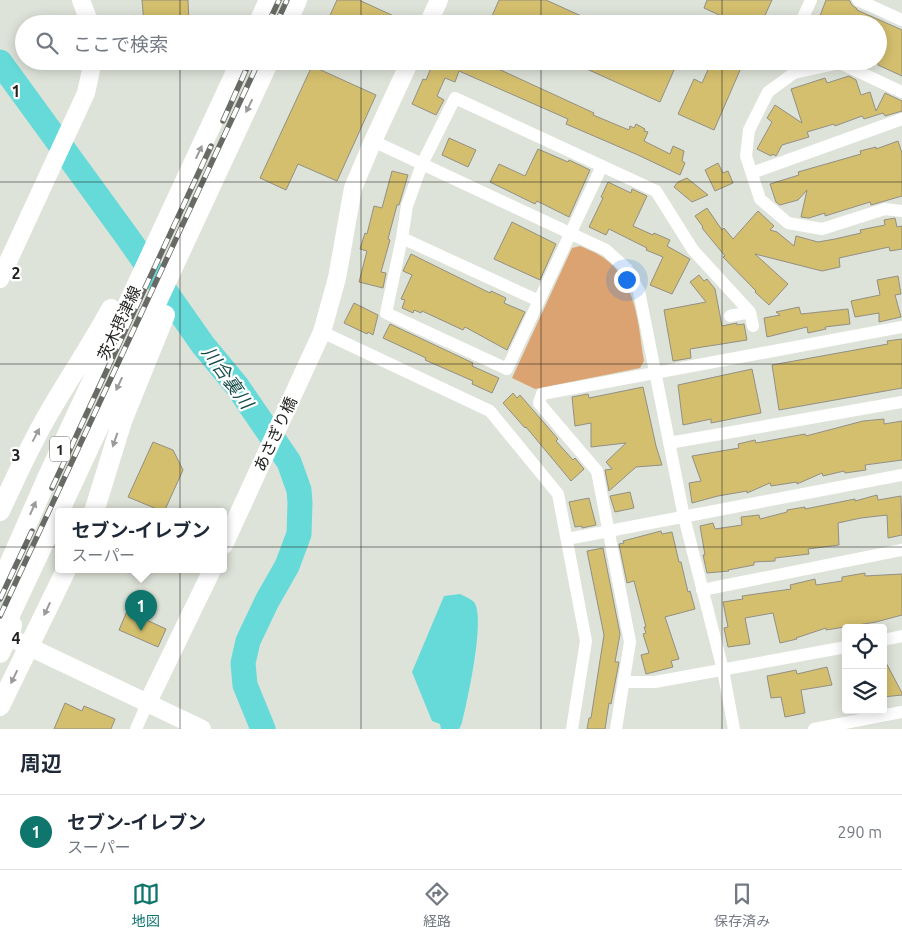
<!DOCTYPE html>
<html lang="ja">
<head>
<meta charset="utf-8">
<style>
	body { margin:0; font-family:Ubuntu,"Noto Sans JP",sans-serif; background:#f2f2f3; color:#1f2937 }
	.controls { position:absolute; right:15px; bottom:15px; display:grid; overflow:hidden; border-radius:5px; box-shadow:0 2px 12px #0003 }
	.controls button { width:45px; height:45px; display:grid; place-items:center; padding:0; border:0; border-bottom:1px solid #e0e1e3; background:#fff; color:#1f2937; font:25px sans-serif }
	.you { position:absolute; left:626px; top:279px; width:18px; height:18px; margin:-12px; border:4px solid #fff; border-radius:50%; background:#1a73e8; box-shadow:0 0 0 8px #1a73e833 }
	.badge { display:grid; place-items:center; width:32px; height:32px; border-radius:50%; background:#0f766e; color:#fff; font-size:16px; font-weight:700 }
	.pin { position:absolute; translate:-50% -41px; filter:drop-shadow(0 1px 2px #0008) }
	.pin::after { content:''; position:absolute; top:26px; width:18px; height:15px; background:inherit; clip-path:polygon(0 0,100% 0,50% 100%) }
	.popup { position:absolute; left:55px; top:508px; width:172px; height:65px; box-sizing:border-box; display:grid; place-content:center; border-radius:5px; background:#fff; filter:drop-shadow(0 1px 4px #0005); font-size:16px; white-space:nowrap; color:#747a83 }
	.popup b { font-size:19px; color:#1f2937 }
	.popup::after { content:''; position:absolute; left:50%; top:100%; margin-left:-10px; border:10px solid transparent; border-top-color:#fff }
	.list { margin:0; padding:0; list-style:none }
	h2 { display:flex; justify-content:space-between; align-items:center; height:65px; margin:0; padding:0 20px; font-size:21px }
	h2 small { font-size:16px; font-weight:400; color:#747a83 }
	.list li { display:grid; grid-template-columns:32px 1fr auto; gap:15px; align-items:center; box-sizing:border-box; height:75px; padding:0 20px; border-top:1px solid #e0e1e3 }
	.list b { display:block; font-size:19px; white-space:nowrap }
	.list p { margin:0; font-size:16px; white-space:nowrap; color:#747a83 }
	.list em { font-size:16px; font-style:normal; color:#747a83 }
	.icon { flex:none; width:28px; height:28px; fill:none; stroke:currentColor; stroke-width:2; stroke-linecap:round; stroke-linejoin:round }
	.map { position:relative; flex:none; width:902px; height:729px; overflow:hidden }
	.search { position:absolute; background:#fff; box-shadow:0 2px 12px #0003; left:15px; right:15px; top:15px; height:55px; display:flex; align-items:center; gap:12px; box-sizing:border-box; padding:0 18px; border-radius:28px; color:#747a83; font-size:19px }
	.sheet { height:140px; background:#fff }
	nav { display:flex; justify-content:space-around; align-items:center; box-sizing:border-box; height:70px; border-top:1px solid #e0e1e3; background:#fff; font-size:14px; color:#747a83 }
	nav a { display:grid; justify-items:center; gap:2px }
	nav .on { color:#0f766e }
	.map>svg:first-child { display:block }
</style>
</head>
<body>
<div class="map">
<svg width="902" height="729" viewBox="0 0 902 729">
	<rect width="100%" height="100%" fill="#dee3d9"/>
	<!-- green -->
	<path fill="#dba372" d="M580 246C587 249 597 253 604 258 637 282 638 324 644 361L640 368 535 389 512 378 572 248Z"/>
	<!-- water -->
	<path fill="#65dad9" d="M460 594C464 596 471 599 474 602 486 618 467 702 462 723L459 729H441L440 724 432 721 412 672 444 596Z"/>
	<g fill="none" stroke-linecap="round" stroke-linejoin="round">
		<!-- river -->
		<path stroke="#65dad9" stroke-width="25" d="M0 62 128 238 203 345 237 386 289 462 299 490 300 503 299 534 287 566 267 601 248 641 243 663 245 685 263 729"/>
	</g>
	<!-- building -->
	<path fill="#d4bf6e" stroke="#928f85" d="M142 0H188L189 24H144Z
		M337 0H359L411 24H326Z
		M499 0H546L599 24H510L492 16Z
		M707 0H772L761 24H729L730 20 704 8Z
		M826 0H849L852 5 857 9V10L902 30V76L878 65V24H817Z
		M434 61H481L594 113 593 115 629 130 630 126 634 128 636 124 645 129 644 131 648 132 644 141 670 154 673 146 684 151 682 161 685 163 680 175 638 155 566 124 568 119 459 71 455 82 445 78 437 96 444 100 436 115 412 104 423 79 426 80Z
		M569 61H678L660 102Z
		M712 61H744L714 130 678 114 694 79 702 83Z
		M312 66 376 95 337 181 298 164 286 190 260 178Z
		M849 76 856 80 861 95 870 92 876 111 885 93 902 101V111L885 116 883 113 864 119 862 116 835 126 834 124 807 132 809 137 782 145 776 156 772 154 771 156 757 149 772 122 767 118 775 105 802 123 791 89 825 78 827 83Z
		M449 138 476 150 468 167 442 155Z
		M898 141 902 153V196L871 205 870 202 825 216V213L809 218 801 217 807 190 798 200 780 205 776 202 770 184 799 175 798 172 861 154 860 151 876 147V149Z
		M538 149 568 162 569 160 590 170 569 217 537 201 535 204 490 182 499 164 525 176Z
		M718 163 723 173 728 171 733 183 715 191 705 170Z
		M392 171 408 175 399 205H397L388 239 390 240 381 272 386 273 383 288 359 282 367 251 360 249 365 233 367 234 374 206 382 208Z
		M687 178 708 195 692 202 674 187 678 182Z
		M608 182 631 193 632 189 647 196 633 226 653 235 654 233 670 240 667 246 690 259 672 294 650 285 663 257 646 250 647 248 609 229 606 235 589 227 603 198 601 197Z
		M707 208 722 230 724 228 733 239 758 211 774 226 770 230 777 232 794 246 796 236 818 242 835 239 861 233 860 230 885 225 884 220 895 218 897 227 902 226V249L890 251 889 247 839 258 840 267 822 271 755 254 788 284 769 305 755 292 756 291 723 257 725 256 702 228 703 227 695 216Z
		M512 222 556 244 540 280 494 259Z
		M411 254 490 293 491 291 506 298 504 303 525 312 507 350 465 327 463 330 422 311 421 313 414 310 413 313 402 308 405 300 401 299 412 275 403 271Z
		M699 275 704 281 707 279 715 289 722 326 737 323V325L744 324 747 340 690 349 691 358 673 361 664 310 706 302 690 282Z
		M898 276 901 294 895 295 901 317 879 322V313L855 317 851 301 880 295 877 280Z
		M354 303 378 315 373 335 368 332 367 334 344 323Z
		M799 307 801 314 848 309 850 324 825 327 826 329 808 333 807 327 767 337 764 318 780 315 776 312Z
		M390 324 473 363 472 366 499 378 492 393 472 384 473 381 425 360 426 358 383 338Z
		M902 339V388L779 410 772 365 888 344 887 341Z
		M752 369 761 413 711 423V419L683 425 678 385Z
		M643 387 656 446 662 465 636 467 609 491 605 470 612 469 606 462 626 443 591 447V423L575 426 572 397 588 394 589 398Z
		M513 393 517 398 520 395 558 439 556 441 573 460 575 458 584 469 571 481 526 427 525 428 503 403Z
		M884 419V424L902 421V460L865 465 866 470 845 473 844 471 823 476 822 473 797 484V482L771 486 770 483 747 493V491L718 496 692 503 689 483 701 481 692 456 739 448 738 444 755 440 756 443 805 434 806 436 863 421Z
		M153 442 173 450 183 470 164 512 128 497Z
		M630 492 634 508 615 512 610 496Z
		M877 495 878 500 901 496 902 535 888 538 887 515 861 518 838 523 839 545 808 549 809 554 775 558V561L754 562V565L728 570 729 571 707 573 703 555H705L700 526 713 523 715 529 742 525 741 517 759 515 760 519 787 512V510L805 507V509L855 499V501Z
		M589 498 596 525 582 528V526L575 527 569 502Z
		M661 531 662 534 672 532 679 562H681L688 592 690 591 695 609 665 617 679 659 671 661 673 667 646 674 641 655 649 653 643 634 646 633 644 627H646L634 581 627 583 619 544 624 543 623 541Z
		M603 548 620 634 615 662H619L611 704 609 703 605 729H587L589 718H591L604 635 587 551Z
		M865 573V576L902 574V615L876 622 826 630V628L796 638 797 639 780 643 773 613 745 618 750 644 728 647 724 628 728 627 723 602 743 599 742 596 791 589 790 585 815 579 816 585 842 581V577Z
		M127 611 166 629 158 647 119 630Z
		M883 657 902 693V695L883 697Z
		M827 667 832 685 801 690 805 713 785 717 781 697 771 698 767 676 796 670 797 674Z
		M65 703 82 711 84 706 115 719 111 729H54Z"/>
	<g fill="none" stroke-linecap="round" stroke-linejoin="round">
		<!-- street -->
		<path stroke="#fff" stroke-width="12" d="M858 0 902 20
			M800 24 811 0
			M902 92 840 63 794 73 768 92 749 130 746 156 760 199 788 223 822 229 885 209 902 211
			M455 98 602 166 507 369 386 313 402 238 407 206 422 164Z
			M373 141 606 250 627 269 639 291 684 517 723 670 734 729
			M602 166 656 191 693 250 750 312 753 326
			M752 173 902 119
			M402 238 539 301
			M730 316 750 312
			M322 332 490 411 558 494 586 641 572 729
			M669 443 902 402
			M567 539 902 475
			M702 590 902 550
			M883 640 902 636
			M624 682H655L846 647
			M136 729 147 704
			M616 729 630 642 597 471 539 403 542 394 902 327
			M814 729 902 712"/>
		<!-- secondary -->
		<path stroke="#fff" stroke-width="18" d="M81 0 90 24
			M428 24 439 0
			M0 279 86 93 93 61
			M224 545 322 332 337 278 353 188 373 141 410 61
			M0 633 202 729
			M147 704 212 570"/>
		<!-- primary -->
		<path stroke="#fff" stroke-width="20" d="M258 24 269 0
			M286 24 297 0
			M0 511C16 477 31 443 50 411 70 377 92 344 111 309
			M59 512 269 61
			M94 512 122 421 165 315
			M0 585 48 476 241 61
			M0 636 58 513
			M0 653 12 625
			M0 706 66 570"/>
		<!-- rail casing -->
		<g stroke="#686b65" stroke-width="5.5">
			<path id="rail" d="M268 24 279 0
				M276 24 287 0
				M223 121 250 61
				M52 488 211 146
				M0 599 32 531
				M0 616 259 61"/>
		</g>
		<!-- rail -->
		<use href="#rail" stroke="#fff" stroke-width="4" stroke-dasharray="11" stroke-linecap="butt"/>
	</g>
	<!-- one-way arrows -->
	<defs><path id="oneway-solid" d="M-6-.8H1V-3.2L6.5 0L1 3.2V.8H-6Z" transform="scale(1.25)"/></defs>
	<g fill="#9b9c9a">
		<use href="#oneway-solid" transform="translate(249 106) rotate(116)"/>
		<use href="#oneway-solid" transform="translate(199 152) rotate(-65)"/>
		<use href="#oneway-solid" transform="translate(119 384) rotate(115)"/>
		<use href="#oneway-solid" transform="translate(36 435) rotate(-62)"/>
		<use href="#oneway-solid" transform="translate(115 440) rotate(109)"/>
		<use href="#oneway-solid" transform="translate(33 508) rotate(-66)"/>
		<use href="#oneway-solid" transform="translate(47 609) rotate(115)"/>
		<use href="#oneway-solid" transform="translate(14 677) rotate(116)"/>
	</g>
	<!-- grid -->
	<path fill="none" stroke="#21231f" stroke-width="1" stroke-opacity="0.55" d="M180 0V24M361 0V24M541 0V24M722 0V24M180 61V729M361 61V729M541 61V729M722 61V729M0 182H902M0 364H902M0 547H902"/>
	<g text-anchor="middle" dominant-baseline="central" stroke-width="4.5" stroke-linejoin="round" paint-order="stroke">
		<!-- shield labels -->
		<rect fill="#fff" stroke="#646562" stroke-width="1" x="50" y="436.5" width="20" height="25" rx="4"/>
		<g font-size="15" font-weight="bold" fill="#21231f">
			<text x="60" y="449">1</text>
		</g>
		<!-- street labels -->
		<g font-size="16" fill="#21231f" stroke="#fff">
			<text transform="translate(119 323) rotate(-65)">茨木摂津線</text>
			<text transform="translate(275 434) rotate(-65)">あさぎり橋</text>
		</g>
		<!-- water labels -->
		<g font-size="18" font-style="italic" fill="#174b4b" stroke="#fff">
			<text transform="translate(228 377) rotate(54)">川合裏川</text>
		</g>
	</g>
	<g font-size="16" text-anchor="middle" font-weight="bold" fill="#21231f" stroke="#fff" stroke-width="4.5" stroke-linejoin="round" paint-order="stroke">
		<text x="16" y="97">1</text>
		<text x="16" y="279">2</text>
		<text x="16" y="461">3</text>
		<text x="16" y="644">4</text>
	</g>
</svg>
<div class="controls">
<button><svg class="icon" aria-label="locate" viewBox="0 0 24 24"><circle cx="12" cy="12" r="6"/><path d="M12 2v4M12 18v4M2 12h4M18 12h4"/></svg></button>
<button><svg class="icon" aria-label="layers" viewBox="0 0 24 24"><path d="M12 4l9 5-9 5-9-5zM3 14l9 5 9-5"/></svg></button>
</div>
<div class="you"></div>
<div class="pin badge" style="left:141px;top:631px">1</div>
<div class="popup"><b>セブン-イレブン</b>スーパー</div>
<div class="search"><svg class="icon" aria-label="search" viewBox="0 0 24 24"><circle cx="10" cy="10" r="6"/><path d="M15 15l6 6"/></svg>ここで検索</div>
</div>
<section class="sheet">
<h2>周辺<small></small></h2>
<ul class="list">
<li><span class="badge">1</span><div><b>セブン-イレブン</b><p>スーパー</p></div><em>290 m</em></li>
</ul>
</section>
<nav>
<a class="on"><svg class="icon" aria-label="map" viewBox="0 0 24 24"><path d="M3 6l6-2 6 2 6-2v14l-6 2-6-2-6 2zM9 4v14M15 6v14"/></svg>地図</a>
<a><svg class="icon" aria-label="directions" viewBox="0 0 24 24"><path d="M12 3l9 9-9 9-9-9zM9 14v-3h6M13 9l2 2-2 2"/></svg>経路</a>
<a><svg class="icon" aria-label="saved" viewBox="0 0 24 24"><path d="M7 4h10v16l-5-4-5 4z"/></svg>保存済み</a>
</nav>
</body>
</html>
